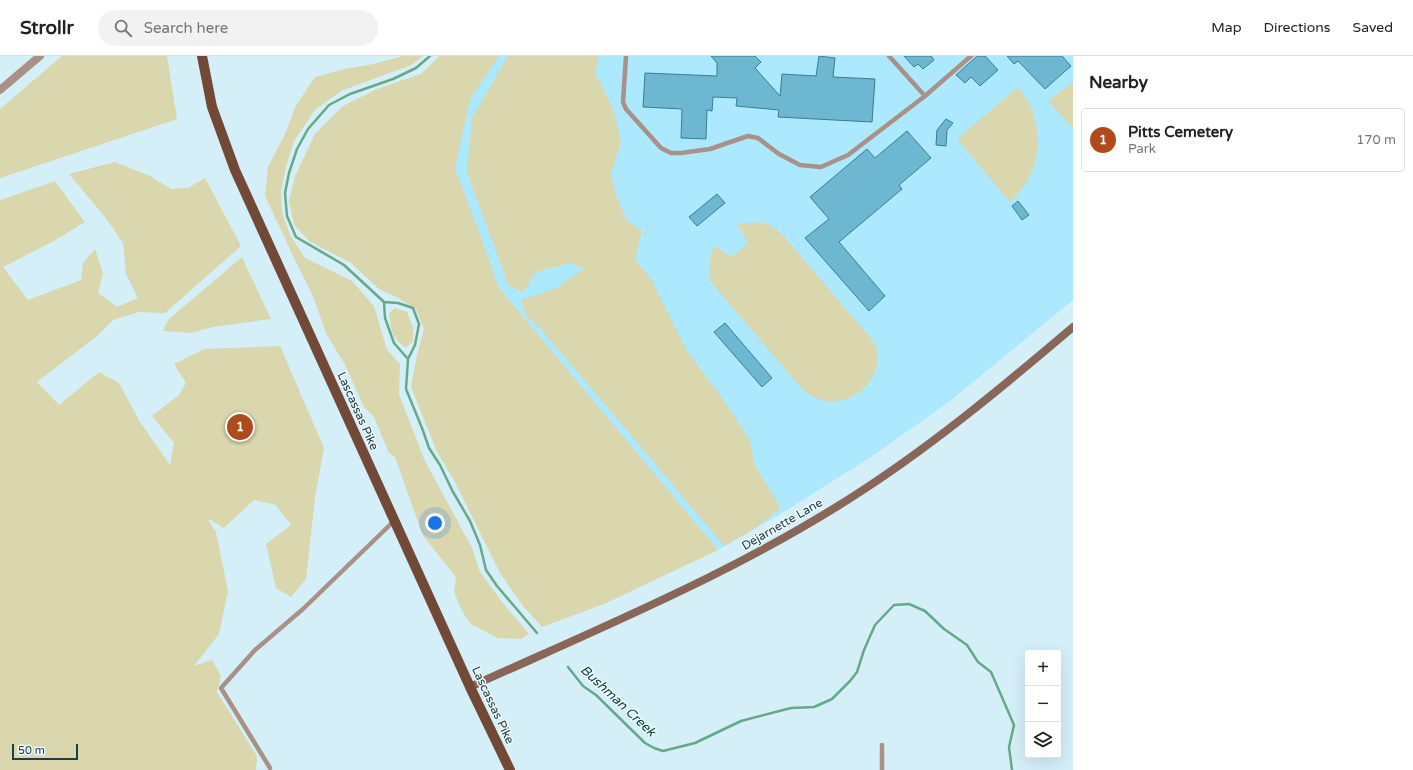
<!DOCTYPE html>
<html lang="en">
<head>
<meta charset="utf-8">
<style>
	body { margin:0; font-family:"Varela Round",sans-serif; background:#f2f2f2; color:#222 }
	.controls { position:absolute; right:12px; bottom:12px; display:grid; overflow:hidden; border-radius:4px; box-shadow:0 4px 16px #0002 }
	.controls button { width:36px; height:36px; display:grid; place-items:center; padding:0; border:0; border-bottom:1px solid #e0e0e0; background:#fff; color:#222; font:20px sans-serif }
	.scale { position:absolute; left:12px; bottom:10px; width:66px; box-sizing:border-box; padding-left:4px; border:2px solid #213d46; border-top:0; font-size:11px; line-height:14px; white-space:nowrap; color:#213d46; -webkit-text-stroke:3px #edfafe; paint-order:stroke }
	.you { position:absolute; left:435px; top:467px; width:14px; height:14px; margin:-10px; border:3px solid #fff; border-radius:50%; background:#1a73e8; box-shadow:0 0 0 6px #1a73e833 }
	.badge { display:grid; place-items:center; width:26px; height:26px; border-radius:50%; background:#af4a1b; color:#fff; font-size:13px; font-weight:700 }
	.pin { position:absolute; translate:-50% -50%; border:2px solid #fff; box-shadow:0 1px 4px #0006 }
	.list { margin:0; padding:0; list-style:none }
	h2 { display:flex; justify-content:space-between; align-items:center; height:52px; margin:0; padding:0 16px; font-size:17px }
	h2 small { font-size:13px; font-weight:400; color:#767676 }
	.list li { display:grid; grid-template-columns:26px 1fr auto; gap:12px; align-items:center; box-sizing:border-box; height:64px; margin:0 8px 8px; padding:0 8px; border:1px solid #e0e0e0; border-radius:4px }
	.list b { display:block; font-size:15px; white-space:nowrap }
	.list p { margin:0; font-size:13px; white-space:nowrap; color:#767676 }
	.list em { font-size:13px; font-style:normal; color:#767676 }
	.icon { flex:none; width:22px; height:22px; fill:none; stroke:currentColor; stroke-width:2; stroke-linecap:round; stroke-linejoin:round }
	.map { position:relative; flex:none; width:1073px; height:714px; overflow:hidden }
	header { display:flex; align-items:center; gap:24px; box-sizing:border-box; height:56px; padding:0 20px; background:#fff; border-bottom:1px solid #e0e0e0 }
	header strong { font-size:19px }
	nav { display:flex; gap:22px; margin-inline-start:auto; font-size:14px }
	.search { width:280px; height:36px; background:#f2f2f2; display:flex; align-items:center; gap:10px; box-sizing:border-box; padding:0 14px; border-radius:22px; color:#767676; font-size:15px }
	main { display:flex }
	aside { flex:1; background:#fff }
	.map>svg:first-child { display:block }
</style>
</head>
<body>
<header>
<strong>Strollr</strong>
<div class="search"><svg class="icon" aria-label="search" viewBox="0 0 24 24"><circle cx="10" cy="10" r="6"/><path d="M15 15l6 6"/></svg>Search here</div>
<nav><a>Map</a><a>Directions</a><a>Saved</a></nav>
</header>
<main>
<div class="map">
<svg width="1073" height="714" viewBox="0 0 1073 714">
	<rect width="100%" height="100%" fill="#d5eff8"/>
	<!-- built -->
	<path fill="#ace8fe" d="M439 0H1073V244L950 345 871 401 787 454 718 494 488 220 377 33 421 18 438 2Z"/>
	<!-- green -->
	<path fill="#dad6ad" d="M62 0H167L177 63 0 122V53Z
		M403 0H423L411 9 341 35 315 54 294 85 286 111 281 135 282 156 290 179 305 202 352 225 374 250 387 294 400 308 399 338 424 403 472 492 480 516 502 546 529 578 521 583 497 582 471 568 462 555 454 536 456 521 423 480 395 401 389 397 374 361 364 351 345 309 327 279 312 238 295 204 265 140 268 111 286 76 295 51 315 21 345 13 373 8Z
		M439 0H499L470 43 455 113 482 184 499 232 718 494 604 548 542 571 523 550 500 517 454 424 437 396 411 331 416 303 424 273 416 253 400 243 379 233 351 207 309 185 294 169 289 145 295 120 315 78 343 50 377 33 421 18 438 2Z
		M508 0H599L595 16 614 55 621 87 611 117 617 142 627 165 642 174 635 204 651 223 687 295 722 342 750 385 755 410 781 452 751 475 724 490 637 386 540 272 526 260 521 244 555 233 584 213 570 207 536 216 523 236 509 230 467 116 472 62Z
		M1073 26V72L1048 45Z
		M1018 31C1022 37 1027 43 1030 49 1045 84 1038 120 1010 146L957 83Z
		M115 106 150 120 171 133 188 132 205 122 241 190 165 257 139 256 113 264 97 280 37 326 59 349 99 316 119 327 140 366 170 409 174 387 152 360 179 339 186 327 174 308 204 293 280 290 324 392 315 442 306 523 291 541 276 532 266 488 291 469 276 449 254 444 224 472 207 462 216 476 228 535 219 578 194 610 212 604 221 620 217 636 257 700 256 714H0V144L55 125 85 166 52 186 3 211 28 244 81 224 83 207 95 193 103 217 98 237 117 251 138 242 126 218 123 187 105 161 69 118Z
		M758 166 768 168 782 178 872 284C874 287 877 291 877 295 881 324 856 348 827 345 818 344 810 339 802 333L710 225C709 212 709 202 714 190L732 201 748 187 737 168Z
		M242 201 271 263 213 271 191 277 163 275 168 264Z
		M395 252 407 256 413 272V285L406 292C391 281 391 274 389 257Z"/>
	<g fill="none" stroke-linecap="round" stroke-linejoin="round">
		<!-- stream -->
		<path stroke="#66a889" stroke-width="2.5" d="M430 0 416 12 393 23 350 38 329 49 308 73 297 93 289 117 285 137 287 160 296 181 344 209 384 246 385 262 394 287 408 303 406 333 422 372 429 392 440 409 453 436 470 465 480 489 486 514 497 530 537 577
			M384 246 398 247 413 252 419 268 415 289 408 303
			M568 611 583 630 596 639 645 687 654 692 663 695 695 687 741 665 791 652 814 651 832 643 850 625 857 616 864 594 875 569 894 549 909 548 925 555 944 573 967 589 978 606 991 616 1014 669 1009 691 1012 714"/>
	</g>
	<!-- building -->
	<path fill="#6db7d1" stroke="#3a7d93" d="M711 0H755L761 6 755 12 780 40 782 18 816 20 819 0 835 2 833 21 875 23 872 66 778 61 779 54 736 50 737 42 713 41 712 55 707 54 706 83 681 82 682 53 643 51 645 17 717 20V7Z
		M904 0H931L934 4 923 13 918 8 914 11Z
		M977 0H985L998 14 980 30 971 21 965 27 956 19Z
		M1007 0H1062L1071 10 1045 33 1018 5 1014 8Z
		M946 63 953 67 947 74 946 90 936 89 937 74Z
		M907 75 931 102 899 129 902 133 839 186 885 240 869 255 805 182 829 163 810 141 867 93 875 102Z
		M717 138 725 147 697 170 689 161Z
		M1018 145 1029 159 1022 164 1012 150Z
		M725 267 772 322 762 331 714 276Z"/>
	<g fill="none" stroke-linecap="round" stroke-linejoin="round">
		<!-- lane -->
		<path stroke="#aa9187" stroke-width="4.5" d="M626 0 623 46 626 53 661 92 671 97H681L710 93 748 80 758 82 779 98 800 109 821 111 848 99 925 40 971 0
			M889 0 925 40
			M882 689V714
			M270 712 221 632 255 594 303 553 394 465"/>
		<!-- street -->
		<path stroke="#aa9187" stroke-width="8" d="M0 34 40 0"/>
		<!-- secondary -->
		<path stroke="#8a6658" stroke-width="8" d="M470 631C604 570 742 514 866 432 939 384 1006 328 1073 271"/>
		<!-- primary -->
		<path stroke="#724837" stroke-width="10" d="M202 0 212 51 235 114 470 631 510 714"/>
	</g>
	<g text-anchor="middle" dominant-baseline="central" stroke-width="3" stroke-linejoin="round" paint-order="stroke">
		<!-- street labels -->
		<g font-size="12" fill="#213d46" stroke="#edfafe">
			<text transform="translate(358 355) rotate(66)">Lascassas Pike</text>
			<text transform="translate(782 468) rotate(-30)">Dejarnette Lane</text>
			<text transform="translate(493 649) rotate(65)">Lascassas Pike</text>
		</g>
		<!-- water labels -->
		<g font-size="13" font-style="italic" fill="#0b432e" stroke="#edfafe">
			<text transform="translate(618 645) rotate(43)">Bushman Creek</text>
		</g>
	</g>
</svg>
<div class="controls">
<button>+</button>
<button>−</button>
<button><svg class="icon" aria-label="layers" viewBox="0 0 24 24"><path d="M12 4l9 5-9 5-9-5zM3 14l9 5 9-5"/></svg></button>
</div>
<div class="scale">50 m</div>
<div class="you"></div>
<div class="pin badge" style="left:240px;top:371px">1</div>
</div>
<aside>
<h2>Nearby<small></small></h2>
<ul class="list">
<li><span class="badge">1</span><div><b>Pitts Cemetery</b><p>Park</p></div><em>170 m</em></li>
</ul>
</aside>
</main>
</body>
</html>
